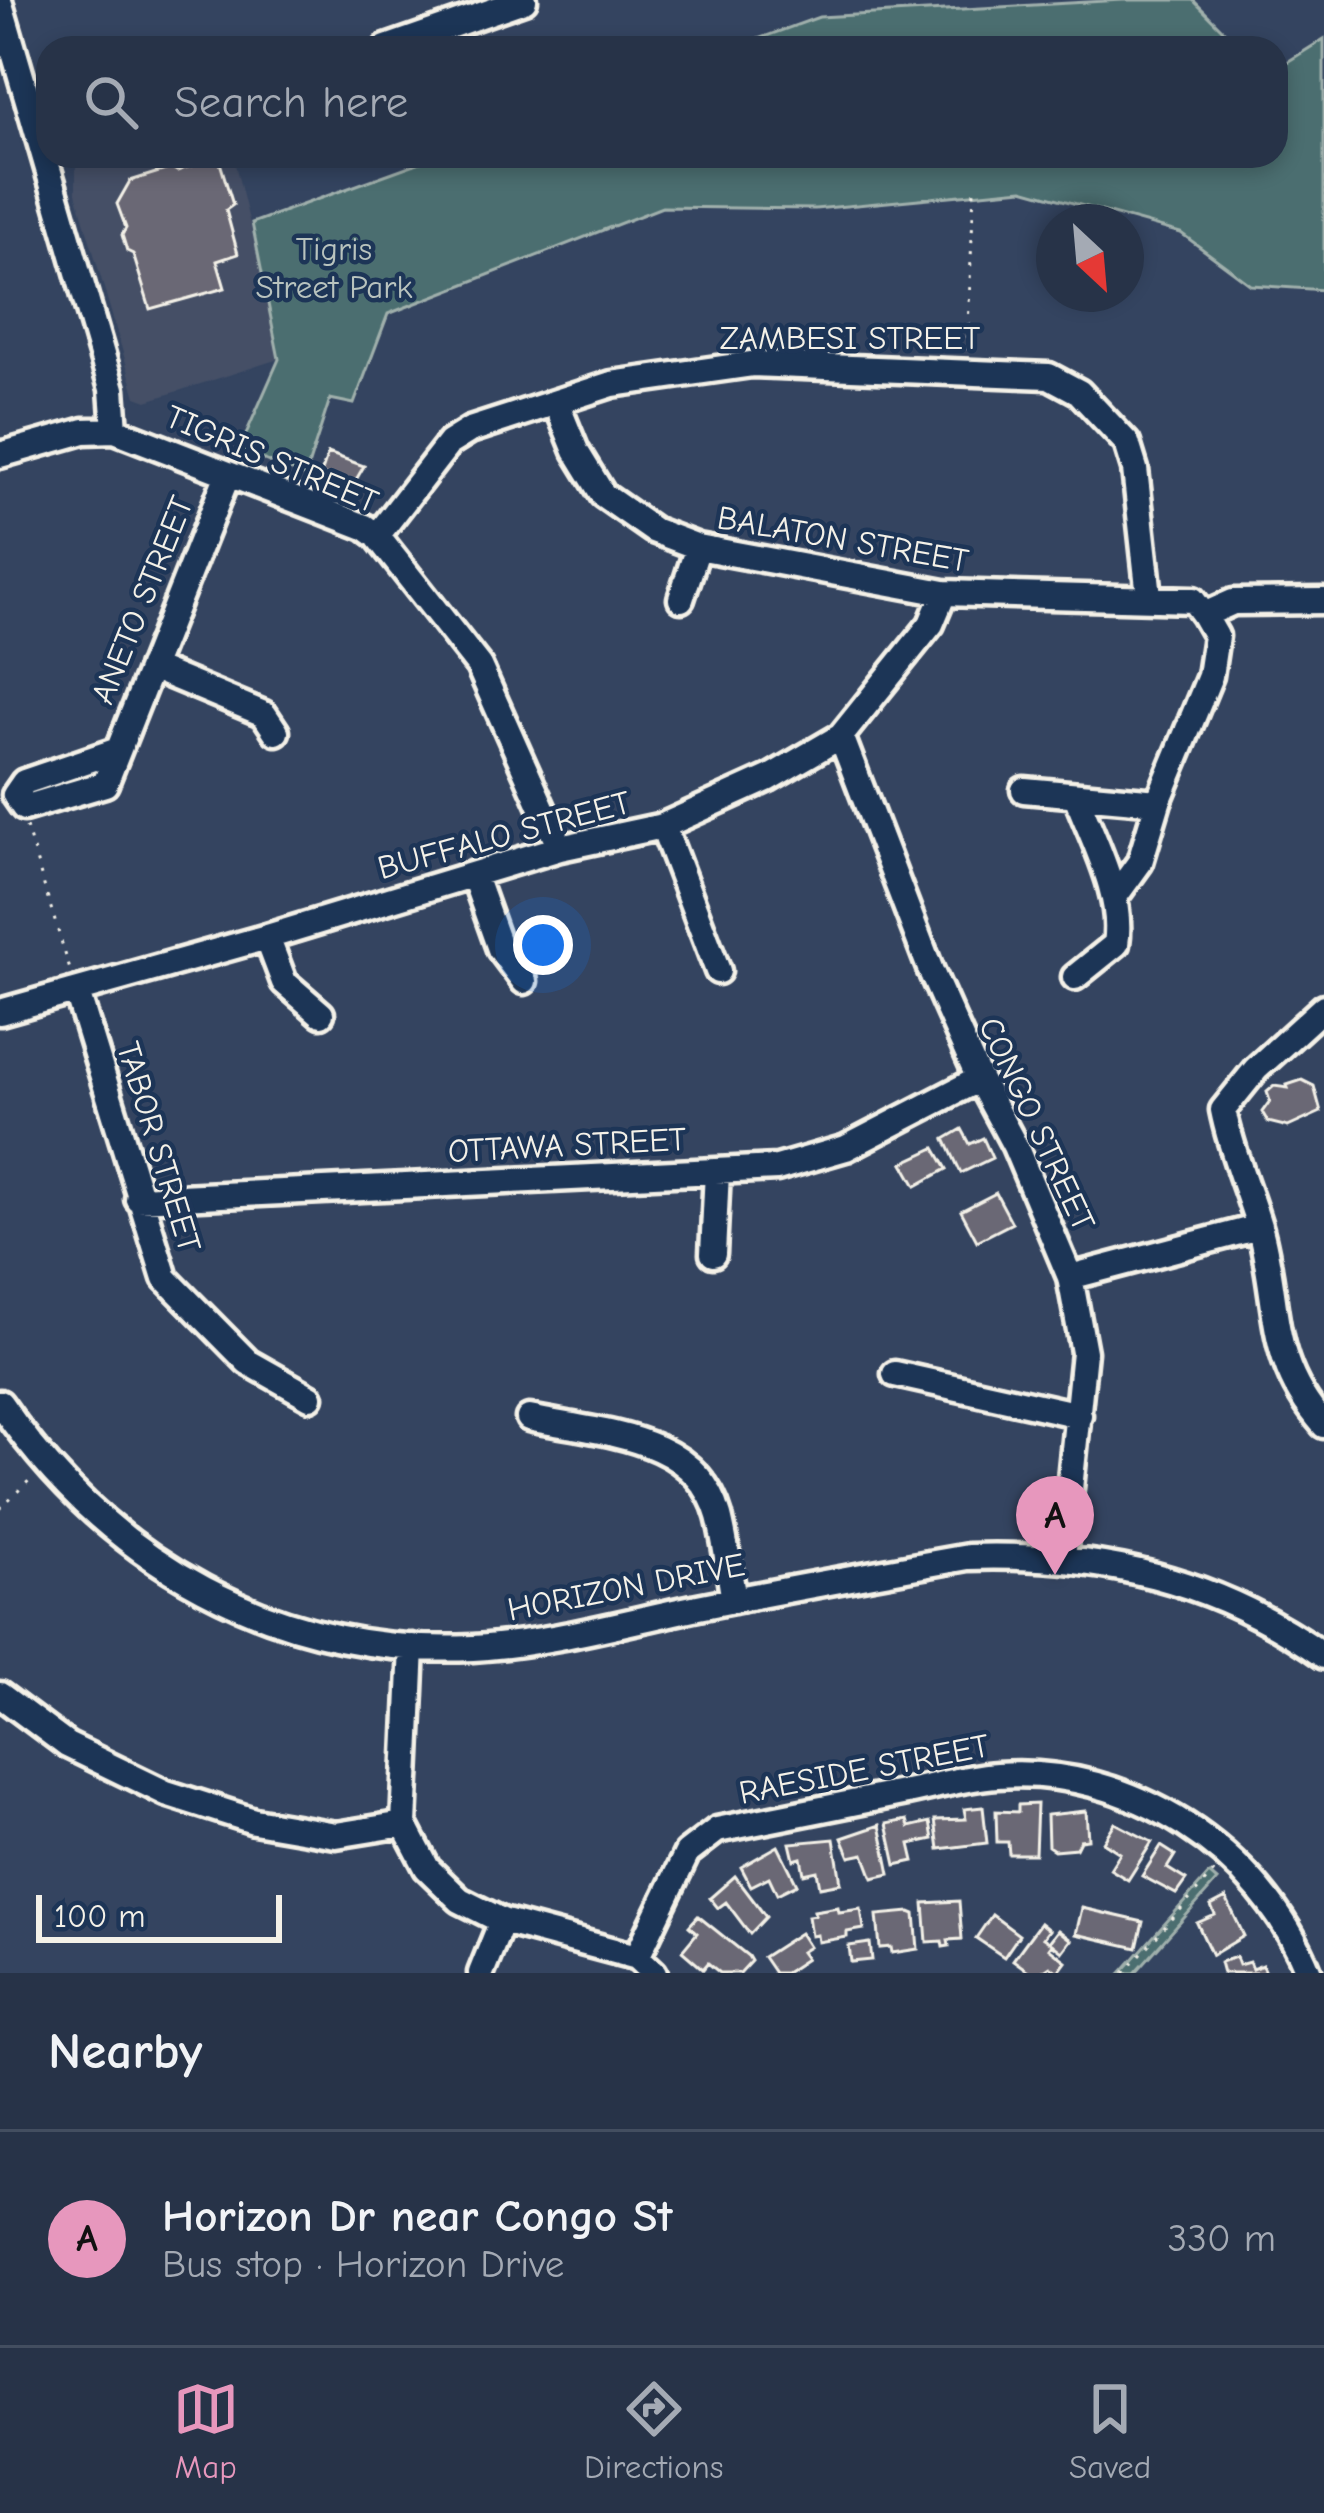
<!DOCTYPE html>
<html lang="en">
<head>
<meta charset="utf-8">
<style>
	body { margin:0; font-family:"Comic Neue",sans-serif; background:#333f52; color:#f1f3f6 }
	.compass { position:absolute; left:1036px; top:204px; width:108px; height:108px; border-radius:50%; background:#273348; box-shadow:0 6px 18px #0003; rotate:154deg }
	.scale { position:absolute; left:36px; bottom:30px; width:246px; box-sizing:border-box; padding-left:12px; border:6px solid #f4f1e8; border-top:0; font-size:33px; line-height:42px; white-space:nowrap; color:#f4f1e8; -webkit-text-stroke:9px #1d3557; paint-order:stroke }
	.you { position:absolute; left:543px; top:945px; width:42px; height:42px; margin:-30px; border:9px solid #fff; border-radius:50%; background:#1a73e8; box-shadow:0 0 0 18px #1a73e833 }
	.badge { display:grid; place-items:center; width:78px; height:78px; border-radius:50%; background:#e797bd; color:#111; font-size:39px; font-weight:700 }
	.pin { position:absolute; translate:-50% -99px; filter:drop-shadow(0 3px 6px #0008) }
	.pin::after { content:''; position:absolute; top:63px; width:42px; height:36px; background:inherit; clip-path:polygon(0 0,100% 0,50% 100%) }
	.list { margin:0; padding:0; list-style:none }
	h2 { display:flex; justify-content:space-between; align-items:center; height:156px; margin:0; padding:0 48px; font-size:51px }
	h2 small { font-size:39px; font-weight:400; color:#a4aab4 }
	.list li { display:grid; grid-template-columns:78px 1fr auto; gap:36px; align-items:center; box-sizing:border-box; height:216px; padding:0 48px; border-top:3px solid #434e60 }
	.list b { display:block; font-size:45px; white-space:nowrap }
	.list p { margin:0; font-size:39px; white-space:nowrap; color:#a4aab4 }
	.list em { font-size:39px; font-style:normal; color:#a4aab4 }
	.icon { flex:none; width:66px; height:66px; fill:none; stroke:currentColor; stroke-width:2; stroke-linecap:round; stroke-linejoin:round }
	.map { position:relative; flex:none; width:1324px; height:1973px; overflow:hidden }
	.search { position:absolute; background:#273348; box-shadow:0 6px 18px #0003; left:36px; right:36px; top:36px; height:132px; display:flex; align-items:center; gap:30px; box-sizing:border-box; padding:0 42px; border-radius:36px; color:#a4aab4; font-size:45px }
	.sheet { height:372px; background:#273348 }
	nav { display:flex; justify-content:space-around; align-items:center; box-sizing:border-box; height:168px; border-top:3px solid #434e60; background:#273348; font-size:33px; color:#a4aab4 }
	nav a { display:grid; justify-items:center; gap:6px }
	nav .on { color:#e797bd }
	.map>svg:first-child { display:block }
</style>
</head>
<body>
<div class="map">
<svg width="1324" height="1973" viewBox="0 0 1324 1973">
	<rect width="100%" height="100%" fill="#344460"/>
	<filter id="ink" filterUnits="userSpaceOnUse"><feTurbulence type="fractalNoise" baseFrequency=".00833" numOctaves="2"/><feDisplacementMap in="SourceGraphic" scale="24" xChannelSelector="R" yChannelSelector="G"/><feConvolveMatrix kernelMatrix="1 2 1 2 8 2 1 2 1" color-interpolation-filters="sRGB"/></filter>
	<g filter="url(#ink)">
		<!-- built -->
		<path fill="#444f66" d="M83 156H233L274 320 279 359 147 401 136 397 76 193V158Z"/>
		<!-- green -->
		<path fill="#4b6e70" stroke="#a0b0ac" stroke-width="3" d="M1123 0H1193L1241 48H733L819 17Z
			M1324 39V290L1251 285 1181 233 1023 189 815 209 662 207 388 314 354 404 330 399 305 476 239 450 279 359 252 223 437 156H1276V69Z
			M1209 1874 1217 1881 1135 1973H1121Z"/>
		<!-- building -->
		<path fill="#6a6874" stroke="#f4f1e8" stroke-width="3" d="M204 156H218L233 205 226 210 238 254 217 261 225 288 150 309 133 254 127 251 122 235 126 228 117 204 130 181 172 168 177 171 191 166 195 159Z
			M328 453 364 466 353 485 321 474Z
			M1302 1080 1314 1086 1321 1112 1288 1127 1268 1122 1262 1112 1270 1101 1267 1092 1274 1086 1288 1088 1287 1085Z
			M962 1129 970 1144 983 1138 992 1158 961 1173 945 1139Z
			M935 1148 947 1169 916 1186 903 1163Z
			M996 1193 1012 1223 977 1241 961 1211Z
			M1037 1804 1035 1854H1009L1008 1842H997L996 1811 1018 1812V1805Z
			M983 1807 987 1843 939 1849 935 1820 966 1819 964 1809Z
			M1086 1811 1088 1839 1080 1840 1076 1848 1054 1850 1048 1846 1047 1815Z
			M907 1820 909 1827 930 1822 933 1839 910 1844 914 1861 896 1865 887 1824Z
			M1115 1823 1152 1842 1128 1880 1110 1869 1120 1853 1103 1842Z
			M880 1825 890 1874 873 1878 864 1854 850 1857 842 1838Z
			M834 1839 841 1883 820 1887 817 1871 804 1874 801 1858 794 1860 790 1843Z
			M778 1846 797 1884 777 1894 769 1877 751 1886 741 1867Z
			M1161 1846 1175 1855 1167 1868 1186 1880 1176 1894 1142 1876Z
			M735 1876 766 1917 750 1934 726 1902 718 1908 710 1898Z
			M1226 1898 1244 1936 1212 1955 1197 1923 1215 1915 1211 1906Z
			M959 1901 962 1939 948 1940 949 1946 943 1947 942 1941 927 1942 924 1903Z
			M838 1907 839 1912 861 1909 864 1929 847 1932V1937L818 1942 817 1935 811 1936 808 1916 815 1915 814 1911Z
			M1082 1908 1143 1922 1137 1948 1076 1934Z
			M910 1912 915 1914 918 1949 892 1953 891 1947 880 1948 877 1915Z
			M992 1915 1019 1935 1004 1957 976 1938Z
			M698 1916 748 1956 751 1961 740 1973H720L708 1963 703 1969 682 1951 697 1933 689 1926Z
			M1040 1923 1049 1930 1043 1938 1052 1944 1049 1948 1066 1961 1058 1972 1050 1966 1040 1973H1031L1013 1960Z
			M1058 1930 1071 1940 1062 1952 1049 1942Z
			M800 1933 809 1947 801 1952 806 1959 785 1973H774L763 1957Z
			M870 1943 872 1960 851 1962 849 1946Z
			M1236 1957 1239 1965 1249 1962 1252 1969 1262 1965 1265 1973H1223L1220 1962Z"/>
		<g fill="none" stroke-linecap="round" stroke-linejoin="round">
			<!-- minor casing -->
			<g stroke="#f4f1e8" stroke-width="33">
				<path id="minor" d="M0 4 112 389 115 430
					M386 48 524 0
					M556 402 576 451 603 495 653 530 698 547 944 593 1193 600 1204 615 1233 602 1324 601
					M0 455 84 431 115 430 365 527 377 536 479 666 560 848
					M377 536 449 443 470 430 612 384 752 364 1049 376 1079 392 1127 443 1135 469 1149 596
					M681 599 698 547
					M151 667 264 714 276 732
					M841 736 931 971 979 1079 1015 1146 1070 1277 1084 1352 1063 1557
					M118 750 24 782 15 795 24 808 105 784 228 474
					M1024 790 1158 802 1210 676 1216 636 1204 615
					M663 826 718 971
					M474 876 500 949 524 981
					M1114 898 1140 862 1158 802
					M267 937 284 982 321 1014
					M1075 977 1116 944C1124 895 1093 841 1076 795
					M77 992 165 1278 248 1362 310 1397
					M1324 1007 1256 1069 1223 1110C1231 1151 1247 1186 1259 1226 1281 1303 1265 1358 1324 1425
					M0 1012 267 937 560 848 663 826 769 778 841 736 931 624 944 593
					M138 1199 777 1168 846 1148 979 1079
					M713 1254 717 1171
					M1070 1277 1259 1227
					M895 1374 1079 1415
					M0 1403C109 1563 277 1657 473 1648 548 1644 625 1622 698 1607 788 1589 878 1573 968 1557 1101 1553 1214 1578 1324 1656
					M529 1418C599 1433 696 1434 719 1516 726 1543 729 1573 734 1600
					M412 1647 404 1824 427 1868 460 1900 502 1921 637 1957 654 1973
					M0 1695 67 1745 166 1793 254 1821 336 1835 404 1824
					M637 1957 687 1853 717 1830C780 1817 844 1805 907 1792 936 1786 967 1777 997 1775 1130 1765 1261 1851 1309 1973
					M481 1973 502 1921"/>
			</g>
			<!-- path -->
			<path stroke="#f4f1e8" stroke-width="3" stroke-dasharray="3 9" stroke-linecap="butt" d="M967 350 974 191
				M26 827 71 973
				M0 1508 34 1476
				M1124 1973 1215 1871"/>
			<!-- minor -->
			<use href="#minor" stroke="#1d3557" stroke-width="24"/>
		</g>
	</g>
	<g text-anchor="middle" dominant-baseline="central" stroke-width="9" stroke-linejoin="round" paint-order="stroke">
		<!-- park labels -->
		<g font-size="33" fill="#b9c3be" stroke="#1d3557">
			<text x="334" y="249">Tigris<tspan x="334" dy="38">Street Park</tspan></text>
		</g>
		<!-- street labels -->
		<g font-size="33" fill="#f4f1e8" stroke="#1d3557">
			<text x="850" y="338">ZAMBESI STREET</text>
			<text transform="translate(272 459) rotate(23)">TIGRIS STREET</text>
			<text transform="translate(843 539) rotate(10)">BALATON STREET</text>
			<text transform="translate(142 600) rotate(-68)">ANETO STREET</text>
			<text transform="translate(504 835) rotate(-15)">BUFFALO STREET</text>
			<text transform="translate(1037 1124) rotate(65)">CONGO STREET</text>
			<text transform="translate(567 1145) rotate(-3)">OTTAWA STREET</text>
			<text transform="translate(159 1147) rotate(73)">TABOR STREET</text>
			<text transform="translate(626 1587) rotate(-11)">HORIZON DRIVE</text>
			<text transform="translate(864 1769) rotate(-11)">RAESIDE STREET</text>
		</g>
	</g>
</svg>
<svg class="compass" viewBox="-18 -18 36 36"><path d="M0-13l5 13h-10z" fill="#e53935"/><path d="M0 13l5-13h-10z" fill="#a4aab4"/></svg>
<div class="scale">100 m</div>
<div class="you"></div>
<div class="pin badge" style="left:1055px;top:1575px">A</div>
<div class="search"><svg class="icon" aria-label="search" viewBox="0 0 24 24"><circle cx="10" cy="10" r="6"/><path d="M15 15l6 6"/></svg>Search here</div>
</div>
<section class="sheet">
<h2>Nearby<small></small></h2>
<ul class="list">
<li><span class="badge">A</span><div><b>Horizon Dr near Congo St</b><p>Bus stop · Horizon Drive</p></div><em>330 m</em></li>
</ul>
</section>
<nav>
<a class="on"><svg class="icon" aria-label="map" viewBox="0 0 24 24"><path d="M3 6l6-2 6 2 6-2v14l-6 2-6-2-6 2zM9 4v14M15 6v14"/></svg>Map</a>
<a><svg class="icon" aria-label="directions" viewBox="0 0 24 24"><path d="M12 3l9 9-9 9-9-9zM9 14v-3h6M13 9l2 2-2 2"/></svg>Directions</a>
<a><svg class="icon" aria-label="saved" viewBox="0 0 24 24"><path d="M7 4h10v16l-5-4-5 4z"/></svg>Saved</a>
</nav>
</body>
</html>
